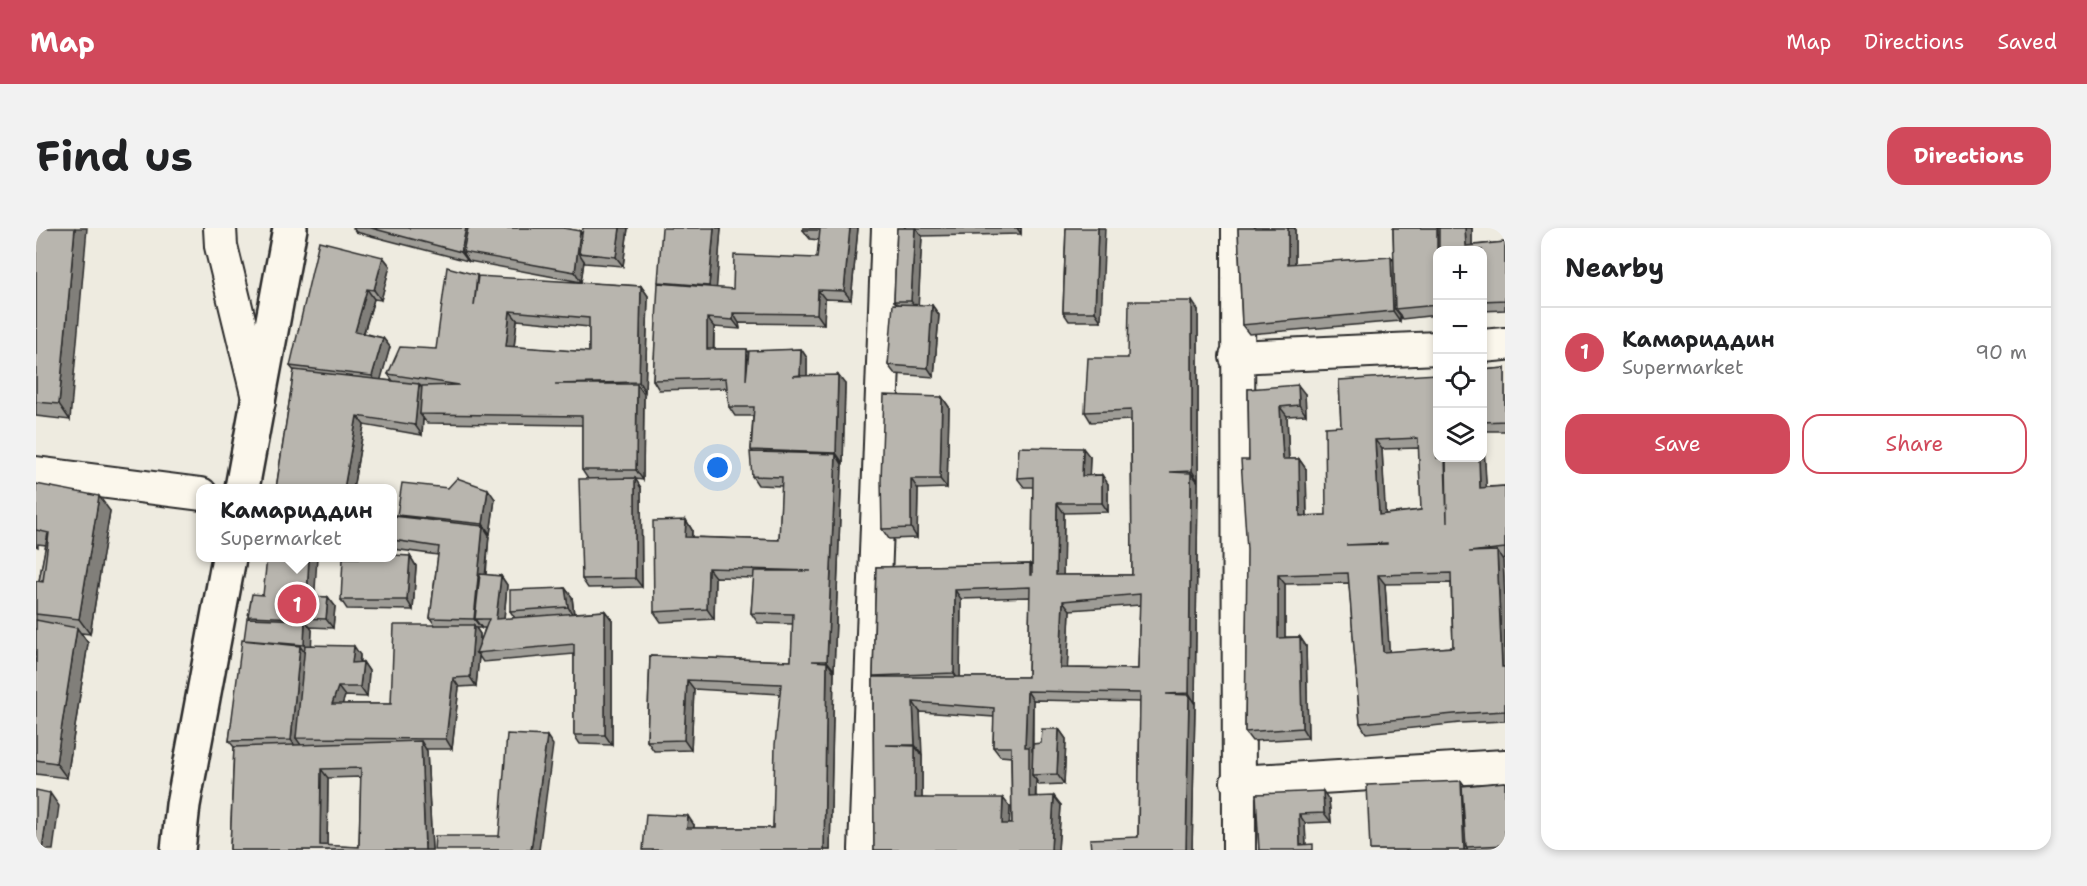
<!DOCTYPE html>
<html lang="en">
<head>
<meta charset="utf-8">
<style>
	body { margin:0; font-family:"Shantell Sans",sans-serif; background:#f2f2f2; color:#202124 }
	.controls { position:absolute; right:18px; top:18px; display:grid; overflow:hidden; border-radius:12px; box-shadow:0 3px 9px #0003 }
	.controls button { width:54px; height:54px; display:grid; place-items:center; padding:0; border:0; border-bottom:2px solid #e0e0e0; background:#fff; color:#202124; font:30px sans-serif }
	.you { position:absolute; left:682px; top:240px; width:21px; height:21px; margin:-15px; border:4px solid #fff; border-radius:50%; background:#1a73e8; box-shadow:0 0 0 9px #1a73e833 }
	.badge { display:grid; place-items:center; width:39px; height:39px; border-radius:50%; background:#d1495b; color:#fff; font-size:20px; font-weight:700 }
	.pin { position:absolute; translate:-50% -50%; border:3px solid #fff; box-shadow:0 2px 6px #0006 }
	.popup { position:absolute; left:160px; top:256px; width:201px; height:78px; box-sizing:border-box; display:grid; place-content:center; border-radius:12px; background:#fff; filter:drop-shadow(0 2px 4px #0005); font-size:20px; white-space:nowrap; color:#757577 }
	.popup b { font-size:22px; color:#202124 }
	.popup::after { content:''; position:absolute; left:50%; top:100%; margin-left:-12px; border:12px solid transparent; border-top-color:#fff }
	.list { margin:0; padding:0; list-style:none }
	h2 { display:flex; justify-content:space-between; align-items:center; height:78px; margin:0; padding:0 24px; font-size:26px }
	h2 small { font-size:20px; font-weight:400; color:#757577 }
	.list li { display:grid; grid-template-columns:39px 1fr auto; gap:18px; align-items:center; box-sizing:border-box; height:90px; padding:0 24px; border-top:2px solid #e0e0e0 }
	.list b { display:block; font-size:22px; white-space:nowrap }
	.list p { margin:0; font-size:20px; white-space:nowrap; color:#757577 }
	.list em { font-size:20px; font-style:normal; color:#757577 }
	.actions { display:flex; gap:12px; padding:18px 24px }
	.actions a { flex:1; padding:14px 0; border:2px solid #d1495b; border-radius:18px; text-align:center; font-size:21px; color:#d1495b }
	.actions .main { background:#d1495b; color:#fff }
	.icon { flex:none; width:33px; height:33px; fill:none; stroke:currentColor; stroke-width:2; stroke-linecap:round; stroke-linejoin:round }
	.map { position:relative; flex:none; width:1469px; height:622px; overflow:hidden; border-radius:18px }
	header { display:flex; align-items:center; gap:36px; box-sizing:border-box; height:84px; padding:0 30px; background:#d1495b; color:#fff }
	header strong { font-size:28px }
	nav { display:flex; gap:33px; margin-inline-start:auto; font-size:21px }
	.intro { display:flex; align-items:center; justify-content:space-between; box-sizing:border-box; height:144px; padding:0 36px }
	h1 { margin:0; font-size:42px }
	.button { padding:15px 27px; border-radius:18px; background:#d1495b; color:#fff; font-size:21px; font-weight:700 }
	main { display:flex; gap:36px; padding:0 36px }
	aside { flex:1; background:#fff; border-radius:18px; box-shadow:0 3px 9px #0003 }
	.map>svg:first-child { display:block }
</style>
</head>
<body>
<header>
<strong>Map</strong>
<nav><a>Map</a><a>Directions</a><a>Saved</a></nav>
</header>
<div class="intro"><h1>Find us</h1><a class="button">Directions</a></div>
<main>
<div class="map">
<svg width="1469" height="622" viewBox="0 0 1469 622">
	<rect width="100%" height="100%" fill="#eeebe0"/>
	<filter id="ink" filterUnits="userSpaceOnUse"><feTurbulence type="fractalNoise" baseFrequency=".0167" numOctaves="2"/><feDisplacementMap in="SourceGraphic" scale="12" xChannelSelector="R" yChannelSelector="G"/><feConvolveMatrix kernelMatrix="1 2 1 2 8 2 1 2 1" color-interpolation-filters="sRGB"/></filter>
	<g filter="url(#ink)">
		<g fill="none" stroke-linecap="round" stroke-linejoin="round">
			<!-- minor casing -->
			<g stroke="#2b2b2b" stroke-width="36">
				<path id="minor" d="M184 0 185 18 223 174
					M1202 0 1203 622
					M1446 118 1469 116
					M1200 129 1402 120
					M0 245 165 266
					M1201 554 1469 538
					M829 622 852 0"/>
			</g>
			<!-- major casing -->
			<g stroke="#2b2b2b" stroke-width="38">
				<path id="major" d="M206 260 254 0
					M142 622 147 577 193 330"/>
			</g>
			<!-- minor -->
			<use href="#minor" stroke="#fbf7ec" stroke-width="32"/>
			<!-- major -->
			<use href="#major" stroke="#fbf7ec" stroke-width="33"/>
		</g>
		<!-- wall -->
		<path fill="#9e9c96" stroke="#2b2b2b" stroke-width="1.5" fill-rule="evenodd" d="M0 0 34 192 0 188Z
			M317 0H527L544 3 546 6 592 0 587 38 549 35 548 33 545 54 433 33 432 32V33L320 4Z
			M685 0 680 60 697 61 781 30 783 12 774 11 767 2V0H822L815 72 789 71 788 96 703 95 704 101 678 99V121H711L712 124 765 121 771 130V148L809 156 807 235H806V236L798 442H797L798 444 794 622H607L658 597V600H737L744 466 658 461 655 522 618 523 611 513 614 428 755 433 757 396 722 395 715 385 718 350 679 349 678 391 625 394 618 384 650 292 656 302V309L743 312 746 258 722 257 716 248 717 224 715 222 717 188H699L693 179 691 160 623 162 617 152 623 55 622 54Z
			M861 0H985V6L886 8 882 77H896L903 87 898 149 859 146 852 137 861 76 858 73Z
			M1030 0 1065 93H1033L1027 84Z
			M1202 0H1259V36L1355 29 1358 33 1357 0H1436V17L1469 14V82L1446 83V22H1401V87L1366 91 1364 87V93L1213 106 1206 97Z
			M347 29 354 38 345 72 338 71 328 105 347 110 354 119 344 152 357 153 352 146 400 121 441 47 442 49 605 58 612 68 609 164H606L608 166 607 252 599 251 605 260 606 359 552 360 546 351 552 251 546 242V197L391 195 387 190 386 207 328 197 317 261H240L258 143 254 138ZM481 92 553 99V124L478 119Z
			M1162 82V253H1160L1162 254 1159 475H1158L1159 476 1156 622H1055L1102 609 1104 474 997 472V524L1005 515 1023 501 1030 511 1028 556 1003 557 1000 552V568L1025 577 1022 622H838L837 448 840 339 994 336 996 338 997 259H988L981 250 1054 229 1053 247H1066L1072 256V284L1028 285 1027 347H1096L1095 192 1055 194 1049 184 1092 130ZM994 369 992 449H924L925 371ZM1104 377 1102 441 1031 440 1034 382ZM884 484 958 489 957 519 964 528 975 529 976 596H973L974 579 886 570V528L885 526Z
			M1469 140V203H1447L1450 259 1469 258V330L1466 331 1467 332 1469 370V493L1424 495 1330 505 1324 495 1313 355 1249 356V409H1264L1270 418 1272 510 1216 513 1209 504 1213 232 1212 161 1269 166 1270 187 1251 188 1253 231H1263L1270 241 1271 288 1290 287 1305 198 1303 152 1446 230V142ZM1383 220 1385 282 1349 286 1346 221ZM1415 355 1417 419 1353 424 1349 356Z
			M906 169 913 179 911 260 882 261 881 310 853 311 846 301Z
			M0 256 74 283 54 406 45 405 52 415 31 550 0 546V353L4 354 3 353 10 317 2 316V319L0 318Z
			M459 271 454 306H452L453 307 450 347 465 348 471 357 468 391 479 390 474 383 529 360 536 369 538 385 569 383 576 392V517L544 516 538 507V426L447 434 443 428 440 458 423 459 416 521H390L391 523 396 622H194L198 519 193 513 208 412 213 390 212 388 227 367 292 369 299 378 297 400 274 399 276 402 275 417 324 427V434H327L333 443 331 469 309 468 306 476H355L399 397 394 390 402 327 357 321V288H362L361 287ZM445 399 446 400H449L444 416V406L440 400H445ZM325 549 323 619 291 618 292 550Z
			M374 328 380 338 377 382 311 381 305 372Z
			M1425 553 1428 557 1469 554V622H1334Z
			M1220 566 1293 572 1295 594 1269 595 1270 617 1223 622Z"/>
		<!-- shaded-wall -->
		<path fill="#817f7a" stroke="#2b2b2b" stroke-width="1.5" d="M39 0H51L34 192 23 176Z
			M430 0H439L427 24 432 32V33L425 24Z
			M584 0H592L587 38 580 29Z
			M678 0H685L680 67 673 58Z
			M814 0H822L815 72 808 63Z
			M879 0H880L886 8 882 82 875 73Z
			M981 0H985V6Z
			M1062 0H1069L1065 93 1059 84Z
			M1252 0H1259V46L1252 36Z
			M1401 0H1404L1408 22H1401V77Z
			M1429 0H1436V22L1430 18Z
			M544 3 551 13 543 25 548 33 545 54 539 44Z
			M347 29 354 38 345 72 338 62Z
			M1355 29 1362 39 1359 81 1364 87V93L1357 83Z
			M605 58 612 68 609 164 603 154Z
			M331 61 338 71 325 113 319 104Z
			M782 62 789 71 788 96 781 86Z
			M1156 73 1162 82V253L1156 243Z
			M896 77 903 87 898 149 892 140Z
			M474 83 481 92 477 128 470 118Z
			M697 85 703 95 704 101 697 92Z
			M671 90 678 99 677 131 671 121Z
			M347 110 354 119 343 158 336 148Z
			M765 121 771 130V156L764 147Z
			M802 147 809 156 807 235 800 225Z
			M383 156 390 166 384 186 387 190 386 207 379 197Z
			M601 156 608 166 607 252 600 242Z
			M1262 157 1269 166 1270 187 1263 177Z
			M906 169 913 179 911 260 904 251Z
			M1244 179 1251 188 1253 240 1247 231Z
			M321 188 328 197 317 261H308Z
			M1446 202 1447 203 1451 269 1444 260 1443 230H1446Z
			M1339 212 1346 221 1350 297 1343 287Z
			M1047 220 1054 229 1053 257 1046 248Z
			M800 226 806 236 798 442 791 433Z
			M1263 231 1270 241 1271 298 1264 288Z
			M1155 245 1162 254 1159 475 1153 465Z
			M1066 247 1072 256V284L1066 275Z
			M599 250 605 260 606 359 599 350Z
			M875 251 882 261 881 310 875 300Z
			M452 261 459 271 454 306 447 296Z
			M63 268 74 283 54 406 43 391Z
			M1021 275 1028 285 1027 357 1020 347Z
			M650 292 656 302 655 318 649 309Z
			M447 298 453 307 445 391H439L445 399V400L438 391Z
			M1461 323 1467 332 1469 370V444L1466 439Z
			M374 328 380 338 377 382 371 372Z
			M273 330H281L278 377 271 368Z
			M994 336 1001 345 1000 357 994 347Z
			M672 340 679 349 678 391 671 381Z
			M1242 347 1249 356V419L1242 410Z
			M1342 347 1349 356 1354 434 1347 424Z
			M465 348 471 357 467 401 460 391Z
			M529 360 536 369 538 389 532 379Z
			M919 362 925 371 924 455 918 445Z
			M292 369 299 378 297 400 290 391Z
			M1027 373 1034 382 1031 449 1024 440Z
			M569 383 576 392V517L569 507Z
			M269 392 276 402 275 427 268 417Z
			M438 397 444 406 443 425H440L443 428 440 458 434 449Z
			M41 400 52 415 31 550 20 535Z
			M1264 409 1270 418 1272 510 1266 500Z
			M264 418 273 431 260 510 265 517 264 525 255 512Z
			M318 418 324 427 322 444 316 435Z
			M327 434 333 443 331 469 324 459Z
			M791 434 798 444 794 622H788Z
			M417 450 423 459 416 521 410 511Z
			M651 452 658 461 655 522 648 512Z
			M302 459 309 468 303 486 296 476Z
			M991 463 997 472 996 523 1000 529 996 547 1000 552 999 578 993 569 989 519Z
			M1153 467 1159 476 1156 622H1150Z
			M877 474 884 484 886 526 879 517Z
			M1023 501 1030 511 1028 556 1021 546Z
			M511 508 517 517 503 622H495Z
			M385 513 391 523 396 622H389Z
			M879 518 886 528V580L879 570Z
			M285 541 292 550 291 622 284 617Z
			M1425 553 1432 562 1430 619 1432 622H1428Z
			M1287 563 1293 572 1295 594 1288 585Z
			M14 565 23 578 17 622H6Z
			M1018 568 1025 577 1022 622H1015Z
			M967 570 974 579 973 605 966 596Z
			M1263 586 1269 595 1270 622 1264 617Z
			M652 588 658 597 657 609 651 600Z"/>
		<!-- building -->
		<path fill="#b8b5ae" stroke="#2b2b2b" stroke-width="1.5" fill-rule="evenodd" d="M0 0H39L23 176 0 174Z
			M335 0H430L425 24Z
			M432 0H527L544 3 539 44 427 24Z
			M547 0H584L580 29 543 25Z
			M626 0H678L673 58 622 54Z
			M767 0H814L808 63 782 62 781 86 697 85V92L671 90V121H711L710 152 713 123 765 121 764 147 757 148 802 147 800 225 715 222 718 179H693L690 150 617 152 622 55 697 61 698 27 781 30 784 2H767Z
			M861 0H879L875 73H858Z
			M1030 0H1062L1059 84H1027Z
			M1202 0H1252V36L1355 29 1357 83 1206 97Z
			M1357 0H1401V77L1359 81Z
			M1403 0H1429L1430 18 1469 14V72L1446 73V22H1403Z
			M283 13 347 29 338 62 331 61 319 104 347 110 336 148 254 138Z
			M411 39 441 47 438 78 442 48 605 58 603 154 519 156H601L600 242H546V188L384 186 386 158 423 157 352 146 364 119 400 121ZM474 83 553 90V124L470 118Z
			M1093 73H1156V243L1134 244 1155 245 1153 465 1130 466 1153 467 1150 622H1055L1054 611 1102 609 1104 465 991 463 989 519H993V569L1018 568 1015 622H838L837 449H992L994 359 919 362 918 445 837 448 840 339 994 336V347H996L997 249 981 250 983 219 1047 220 1046 248 1066 247V275H1021L1020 347H1096L1095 182 1049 184 1052 130H1092ZM1104 366 1102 441 1024 440 1027 373ZM877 474 958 480 957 519H975L976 596H966L967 570H879V518L849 517H879Z
			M857 76 896 77 892 140 852 137Z
			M1469 140V193L1446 194V142Z
			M258 142 383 156 379 197 321 188 308 261H240Z
			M1401 146V230H1409L1411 295 1410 230H1443L1444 260 1469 258V320L1433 324 1461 323 1466 439H1469V483L1418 486 1324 495 1312 345 1242 347V410L1264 409 1266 500 1209 504 1211 322 1205 232H1213L1212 161 1262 157 1263 177 1244 179 1247 231H1263L1264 288 1290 287 1289 199 1305 198 1303 152ZM1382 210 1385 282 1343 287 1339 212ZM1351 315V316L1310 317ZM1415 345 1417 419 1347 424 1342 347Z
			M848 167 906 169 904 251H875V300L846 301 845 252Z
			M714 224 800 226 791 433H776L791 434 788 622H607L610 586 652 588 651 600H737L739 517 745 456 651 452 648 512 611 513 614 428 755 433 757 386 715 385 718 343H775L672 340 671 381 618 384 617 293 650 292 649 309 743 312 746 249 716 248Z
			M421 250 452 261 447 296 361 287 366 255 412 260Z
			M599 250V350L546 351 543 251Z
			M0 256 63 268 43 391 0 386V353L7 354 13 305 0 302Z
			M357 288 447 298 438 391 394 390 403 319 357 312Z
			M12 305H13L7 353H3Z
			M357 327 374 328 371 372H305L307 330H357Z
			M231 330H273L271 368 292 369 290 391 212 388 216 366 227 367Z
			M444 346 465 348 460 391 569 383V507H538V416L440 425 453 391H439Z
			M529 360 532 379 474 383V362Z
			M211 390 269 392 268 417 208 412Z
			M0 392 41 400 20 535 0 532Z
			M358 397H438L434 449 417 450 410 511 260 510 269 417 318 418 316 435 327 434 324 459H302L296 476H355Z
			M206 412 264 418 255 512 193 513Z
			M1006 501H1023L1021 546 996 547 997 516 1005 515Z
			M471 506 511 508 495 622H398L399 608H463Z
			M385 513 389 622H194L198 519ZM325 540 323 619 284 617 285 541Z
			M1425 553 1428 622H1334L1331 557Z
			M1469 554V617L1430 619 1426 558Z
			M0 562 14 565 6 622H0Z
			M1287 563 1288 585 1263 586 1264 617 1277 616V622H1223L1220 566Z"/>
	</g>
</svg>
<div class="controls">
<button>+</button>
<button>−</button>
<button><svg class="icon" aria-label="locate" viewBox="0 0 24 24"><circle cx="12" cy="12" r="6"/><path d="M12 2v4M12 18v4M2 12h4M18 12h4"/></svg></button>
<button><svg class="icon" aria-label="layers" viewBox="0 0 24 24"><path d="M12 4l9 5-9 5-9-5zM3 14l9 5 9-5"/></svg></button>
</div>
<div class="you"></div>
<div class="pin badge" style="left:261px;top:376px">1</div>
<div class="popup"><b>Камариддин</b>Supermarket</div>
</div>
<aside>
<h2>Nearby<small></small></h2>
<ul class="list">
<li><span class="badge">1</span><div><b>Камариддин</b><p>Supermarket</p></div><em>90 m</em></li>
</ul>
<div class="actions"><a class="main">Save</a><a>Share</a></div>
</aside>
</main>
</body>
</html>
